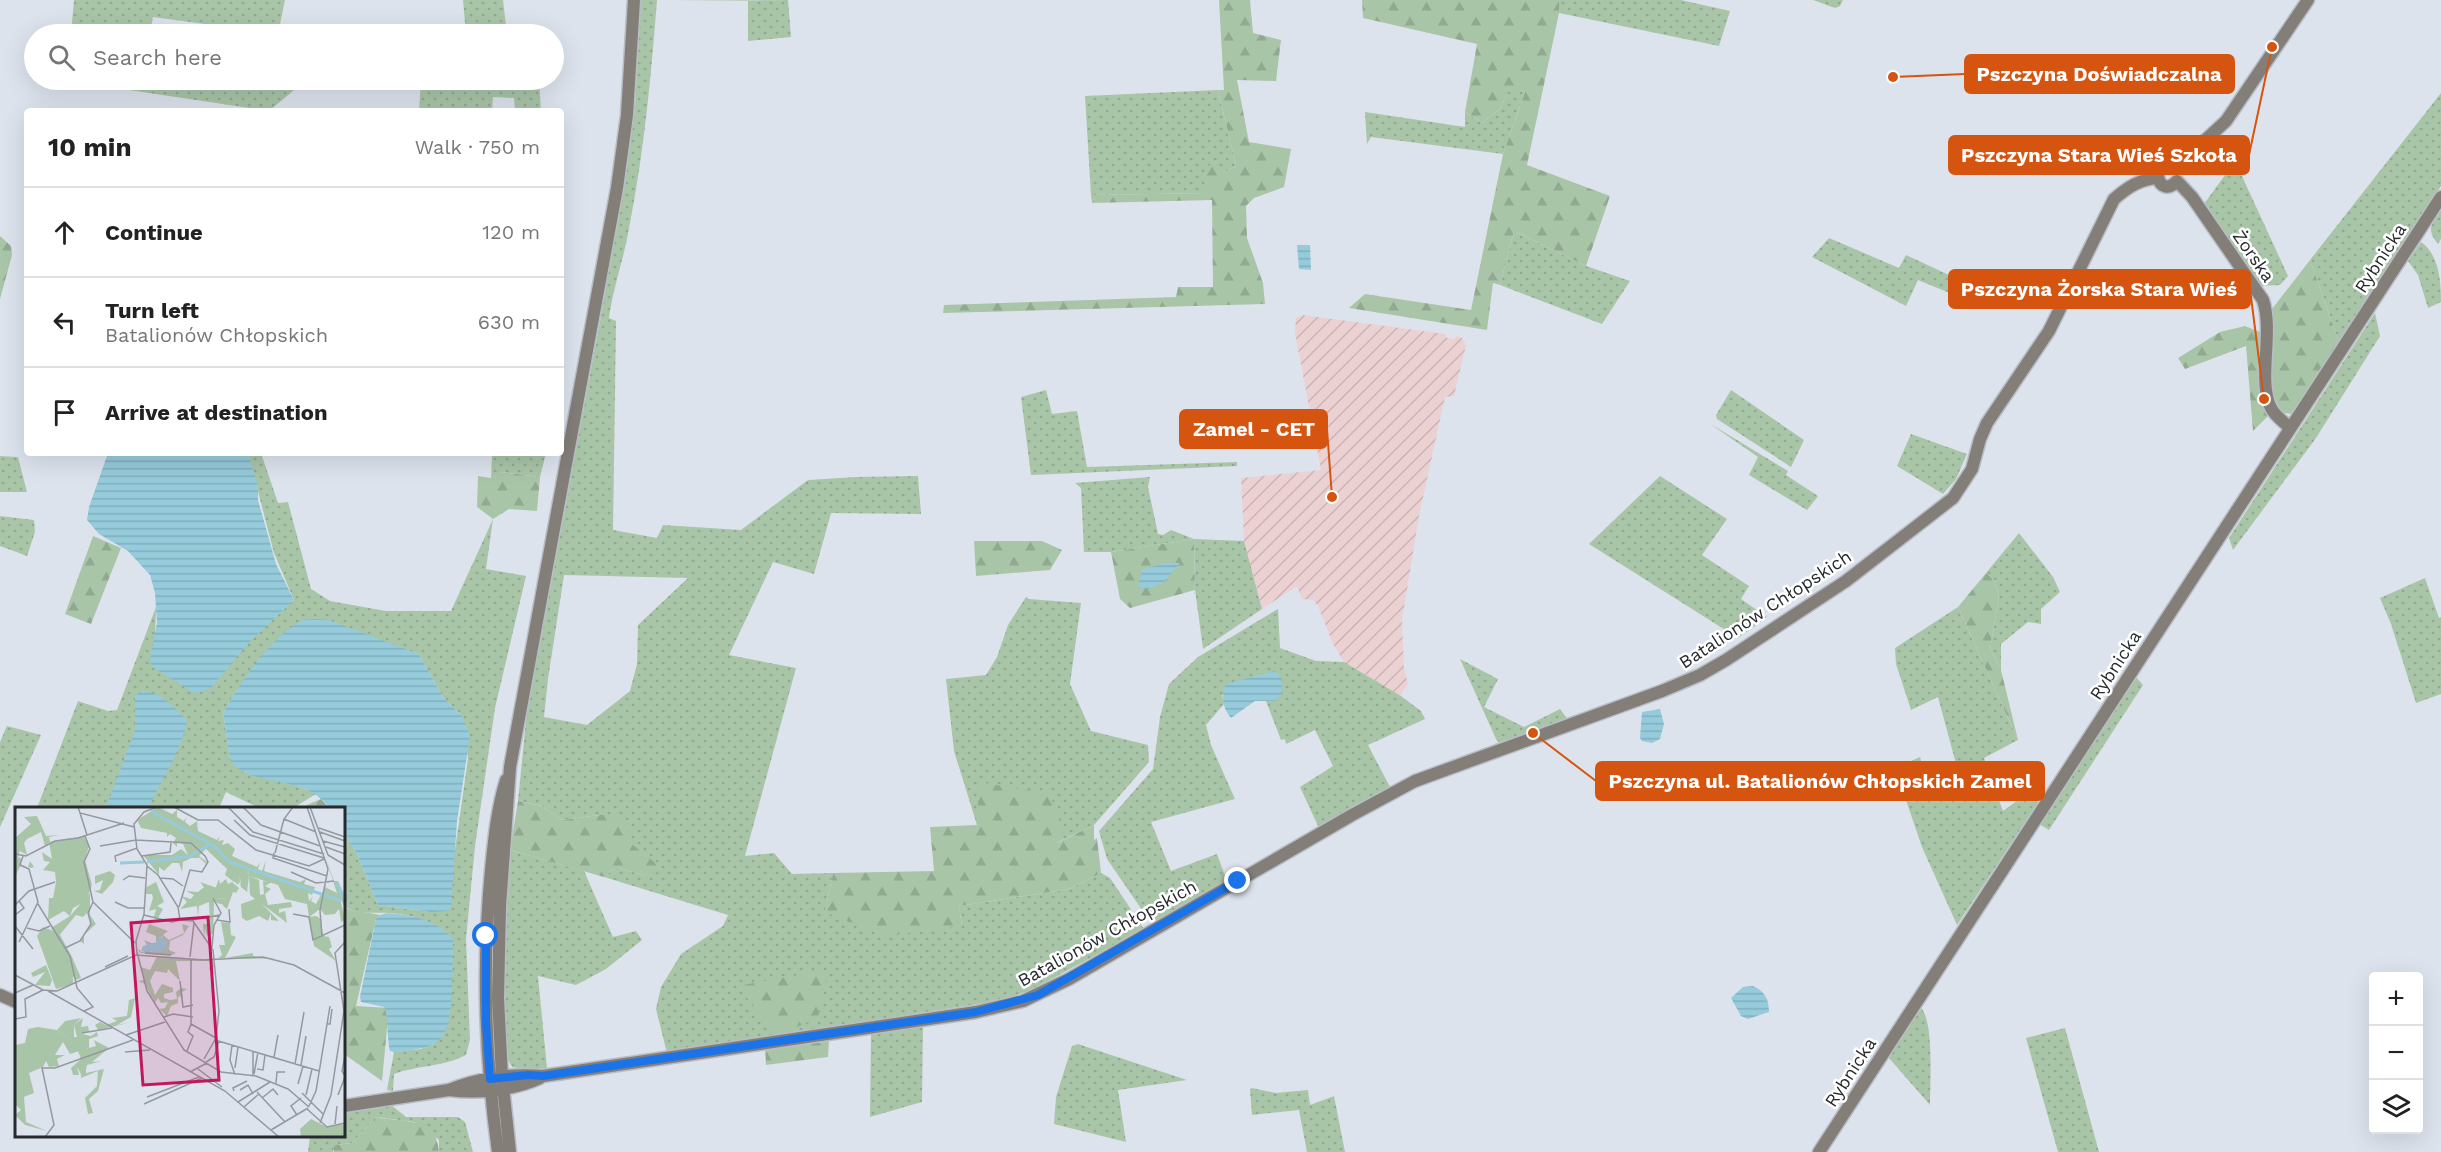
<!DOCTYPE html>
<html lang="en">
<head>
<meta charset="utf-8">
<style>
	body { margin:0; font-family:"Work Sans",sans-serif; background:#f2f2f2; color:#222 }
	.controls { position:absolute; right:18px; bottom:18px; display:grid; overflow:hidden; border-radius:6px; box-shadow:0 6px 24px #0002 }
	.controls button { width:54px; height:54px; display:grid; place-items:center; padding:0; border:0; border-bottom:2px solid #e0e0e0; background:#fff; color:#222; font:30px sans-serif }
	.stop { position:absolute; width:18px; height:18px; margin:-14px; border:4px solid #1a73e8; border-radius:50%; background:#fff }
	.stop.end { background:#1a73e8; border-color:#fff; box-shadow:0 2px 6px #0008 }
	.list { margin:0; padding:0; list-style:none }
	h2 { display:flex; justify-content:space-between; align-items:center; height:78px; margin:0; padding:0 24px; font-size:26px }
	h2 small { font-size:20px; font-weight:400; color:#767676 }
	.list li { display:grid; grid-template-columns:39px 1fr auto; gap:18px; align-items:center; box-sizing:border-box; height:90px; padding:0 24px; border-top:2px solid #e0e0e0 }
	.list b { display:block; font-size:22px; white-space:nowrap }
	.list p { margin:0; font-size:20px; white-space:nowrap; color:#767676 }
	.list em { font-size:20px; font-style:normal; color:#767676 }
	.icon { flex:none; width:33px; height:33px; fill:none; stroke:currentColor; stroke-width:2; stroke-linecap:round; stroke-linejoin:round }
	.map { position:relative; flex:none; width:2441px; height:1152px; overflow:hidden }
	.search { position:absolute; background:#fff; box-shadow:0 6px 24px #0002; left:24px; top:24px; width:540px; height:66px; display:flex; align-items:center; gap:15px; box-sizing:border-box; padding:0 21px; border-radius:33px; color:#767676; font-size:22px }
	.panel { position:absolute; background:#fff; box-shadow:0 6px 24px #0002; left:24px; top:108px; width:540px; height:348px; border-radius:6px }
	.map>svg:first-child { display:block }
</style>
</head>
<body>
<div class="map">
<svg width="2441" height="1152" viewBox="0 0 2441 1152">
	<defs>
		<pattern id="industrial-furrows" width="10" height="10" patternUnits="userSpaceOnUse" patternTransform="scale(1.5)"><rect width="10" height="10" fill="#ecd1d3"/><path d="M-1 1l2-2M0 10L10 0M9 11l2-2" fill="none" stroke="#cab3b5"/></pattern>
		<pattern id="grass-dots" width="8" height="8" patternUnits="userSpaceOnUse" patternTransform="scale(1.5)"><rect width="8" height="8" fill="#a9c5a8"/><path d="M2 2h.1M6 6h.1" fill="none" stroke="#91a991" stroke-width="1.8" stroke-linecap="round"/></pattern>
		<pattern id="forest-firs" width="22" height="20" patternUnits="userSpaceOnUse" patternTransform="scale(1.5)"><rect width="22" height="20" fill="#a9c5a8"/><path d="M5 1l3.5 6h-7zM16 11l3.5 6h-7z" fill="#91a991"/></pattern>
		<pattern id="water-rules" width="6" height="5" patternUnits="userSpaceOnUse" patternTransform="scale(1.5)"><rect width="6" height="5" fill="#96cbdb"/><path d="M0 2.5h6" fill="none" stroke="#81aebc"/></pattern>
	</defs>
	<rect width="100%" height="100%" fill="#dde3ed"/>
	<!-- industrial -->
	<path fill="url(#industrial-furrows)" d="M1303 315 1445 334 1447 338 1454 339 1457 336 1462 338 1466 345 1454 396 1445 397 1419 516 1402 620 1404 668 1408 684 1400 696 1344 662 1333 644 1318 606 1313 600 1302 599 1297 586 1262 609 1244 541 1241 478 1321 470 1295 333 1296 318Z"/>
	<!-- grass -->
	<path fill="url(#grass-dots)" fill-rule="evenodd" d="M74 0H285L278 34 153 17 150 34H71Z
		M463 0H503L507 34H466Z
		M640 0H657C651 77 644 153 629 228 624 259 613 287 609 318L616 321 613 530 657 538 663 525 741 530 808 480 856 477 918 476 921 514 831 513 814 574 773 562 729 655 796 668 745 856 774 853 792 874 833 873 825 912 962 926 959 906 1069 889 1101 873 1110 878 1144 929 1031 990 1003 1000 667 1053 656 1009 661 987 681 954 723 926 728 915 604 877 616 867 646 876 628 841V829L600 815 562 820 542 806 518 801 527 710 601 316 635 106ZM564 575 688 578 638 625 637 664 630 691 587 725 544 717 548 679Z
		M788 0 791 37 748 41V1H669Z
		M1560 0H1681L1730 11 1719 46 1559 13Z
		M1813 0H1843L1840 6 1835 8Z
		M90 80H306L269 111 89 84Z
		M421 80H539L541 111H515L514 98 493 97 492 111H419Z
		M1509 87 1525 92 1503 154 1371 137 1367 144 1365 112 1465 127V112L1482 123 1501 108Z
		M1218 90 1236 166 1225 172 1209 193 1091 195 1085 96Z
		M2441 93V186L2339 342 2310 260Z
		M2235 161 2288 276 2280 285 2259 286 2204 204Z
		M2441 210V239L2438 244C2426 229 2431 225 2441 210Z
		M1514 231 1586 266 1630 281 1602 324 1500 285Z
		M1829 238 1899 268 1906 255 1964 282 1957 296 1918 280 1906 306 1812 257Z
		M2421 242C2439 254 2441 282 2441 302L2428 308 2418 275 2408 261Z
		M2375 313 2380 336 2316 438 2233 550 2229 538Z
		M1046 390 1052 414 1077 411 1087 467 1237 462V466L1031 475 1021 397Z
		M1731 390 1804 440 1791 467 1717 419 1716 415Z
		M1709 423 1788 471 1786 475 1818 496 1807 510 1749 475 1758 457Z
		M1911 434 1967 454 1956 479 1943 494 1897 466Z
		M248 453H261L278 503 288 502 311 589 330 601 386 611H451L493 519 486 569 526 576 495 708 475 846 466 939 470 1040 466 1055C443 1067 418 1065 394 1074L393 1091 387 1090 394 1052 421 1049 434 1044 442 929C425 919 410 915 391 913 376 912 357 915 344 906V832L357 854 378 905 430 912 455 850 468 758 462 716 443 697 419 654 236 691 223 713 230 758 310 791 320 789 321 799 316 794 293 808H259L226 792 219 808H37L78 701 108 711 117 710 156 607 155 641 150 658 243 647 294 600 274 553Z
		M492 453H546L540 477 501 472 491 478Z
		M0 456 18 457 27 492H0Z
		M1660 476 1727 519 1702 555 1749 586 1741 599 1767 617 1738 638 1589 544Z
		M1150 477 1148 487 1158 534 1163 535 1171 530 1194 539 1244 541 1262 609 1203 649 1195 590 1194 539 1111 552H1084L1081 488 1075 483Z
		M0 516 34 520 35 532 27 556 0 546Z
		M2019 533 2053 577 2060 592 2041 609V624L2028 622 2001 644V670L1990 649 1999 596 1994 580 1986 573Z
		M2425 578 2439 618 2441 617V694L2416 703 2391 624 2380 598Z
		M1026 597 1029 599 1081 603 1070 684 1091 731 1148 745 1149 762 1094 825 1056 843 977 825 954 751 946 679 986 675 997 657 1008 625Z
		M1958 607 2018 740 1984 758 2003 811 2032 790 2038 803 1957 925 1922 847 1895 768 1920 757 1931 798 1962 786 1938 697 1911 710 1896 664 1895 648Z
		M1278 609 1280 648 1316 661 1344 662 1401 696 1421 711 1425 719 1368 745 1390 787 1319 828 1300 787 1333 766 1315 730 1286 744 1285 739 1281 740 1266 701H1275L1222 695 1224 704 1206 725 1211 745 1235 799 1151 822 1171 871 1217 854 1227 881 1153 926 1107 859 1099 831 1153 769 1160 717 1169 684 1198 657Z
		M1460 659 1498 679 1484 707 1524 727 1560 709 1569 721 1501 746 1496 739Z
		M2136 677 2143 685 2049 830 2039 824Z
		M7 726 41 735 0 827V742Z
		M510 850 584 871 613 937 636 931 642 940 606 969 576 985 538 976 547 1068 529 1070 512 1067 506 1056 503 959Z
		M1921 1008C1934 1021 1930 1085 1930 1105L1888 1057Z
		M923 1024 922 1102 870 1117 871 1034Z
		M2065 1028 2099 1152H2058L2026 1038Z
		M1078 1044 1187 1080 1118 1090 1126 1142 1054 1124 1056 1097 1072 1046Z
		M1252 1088 1276 1093 1308 1090 1310 1105 1334 1096 1345 1152H1307L1299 1110 1252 1115 1250 1089Z
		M390 1104 406 1117H458L465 1122 473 1152H439V1140L414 1122 376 1117 352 1143 335 1145 333 1152H308L310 1136H344V1113Z"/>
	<!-- forest -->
	<path fill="url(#forest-firs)" d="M1219 0H1250L1253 33 1281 40 1276 81 1237 80 1249 142 1291 149 1284 187 1254 198 1246 206 1247 238 1263 283 1265 304 943 313 944 305 1176 297 1178 287H1213L1212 200 1092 203 1091 195 1208 193 1203 178 1209 165 1225 172 1236 166 1218 90H1224Z
		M1362 0H1560L1559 13 1527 165 1610 196 1586 266 1514 231 1500 285 1493 283 1487 330 1349 308 1365 294 1471 310 1503 154 1525 92 1509 88 1501 108 1482 123 1465 112 1477 44 1363 18Z
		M0 236 11 246 12 255 0 299Z
		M2310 260 2339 342 2292 414 2284 413 2272 402V309Z
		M2245 326 2262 333 2270 414 2253 431 2246 346 2185 369 2178 358 2220 332Z
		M500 472 540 477 537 511 509 509 493 519 477 507 478 476 491 478Z
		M93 536 121 548 91 624 65 614Z
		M1194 539 1195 590 1130 608 1120 599 1111 552Z
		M974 541H1042L1062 550 1050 570 976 576Z
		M1986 573 1994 580 1999 596 1990 649 2001 670 2018 740 1958 607Z
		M979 782 1049 794 1064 826 1057 843 1094 825V840L1097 838 1101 873 1069 889 959 906 962 926 885 936 825 912 833 873 934 871 930 827 977 825Z
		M321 799 329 808H300Z
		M518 801 542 806 562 820 600 815 625 816 628 829V841L664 870 646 876 616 867 604 877 510 850Z
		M344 906 348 909 380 915 376 919 356 1006 389 1008 382 1081 344 1054Z
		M828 970 818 1018 778 1035 737 986Z
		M829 1041 828 1057 766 1065 765 1047Z
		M376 1117C403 1123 437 1116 439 1152H334V1145L352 1143Z"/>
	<!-- water -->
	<path fill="url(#water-rules)" d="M1297 245H1310L1311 270 1299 269Z
		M108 453H248L258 486V500L276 564 294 600 252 639 211 688 196 693 191 691 151 666 150 658 157 623 155 593 150 575 128 551 99 534 87 520 89 507Z
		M1165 563H1180L1163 583 1148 589 1138 586 1142 570Z
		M306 619H326L419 654 443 697 462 716 470 736 457 821 451 907 447 911 430 912 378 905 357 854 344 832V808H329C306 772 246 789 230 759L223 713C240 683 273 632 306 619Z
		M1275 671 1282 679 1281 694 1275 701H1255L1231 718C1222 707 1221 696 1226 684Z
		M142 691C162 692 173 707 187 720 182 752 161 780 148 808H106L135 730V696Z
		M1660 709 1664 724 1660 739 1652 743 1642 741 1640 738 1642 712Z
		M387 913C411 915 436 919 453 939 452 961 455 1021 442 1037 436 1044 427 1048 417 1049 408 1051 398 1054 390 1051 387 1040 388 1013 384 1007L361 1002 360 997 376 919 380 915Z
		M1753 986C1765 991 1769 1000 1769 1012L1748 1019 1741 1016 1731 998 1743 987Z"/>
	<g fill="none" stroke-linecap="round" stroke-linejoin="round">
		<!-- secondary casing -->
		<g stroke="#b8bec7" stroke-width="15">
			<path id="secondary" d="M2175 168 2226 121 2308 0
				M2175 168C2148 156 2157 202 2177 181
				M2177 181 2192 197 2263 300C2274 333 2257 380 2271 408 2275 416 2284 422 2290 428
				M0 995 16 1002
				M449 1090C477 1078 513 1073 543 1076L976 1012 1023 1001 1069 979 1352 815 1415 781 1662 691 1700 675 1726 660 1846 581 1953 498 1972 469 1980 439 1987 423 2049 331 2114 199C2128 187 2140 179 2158 178
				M344 1106 449 1090C478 1094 514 1090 540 1078
				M498 1152C485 1059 482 964 491 870 494 840 497 809 506 780
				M510 1152 502 1077 498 998 500 906 510 767 617 188 627 115 634 0
				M1819 1152 2441 197"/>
		</g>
		<!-- secondary -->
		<use href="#secondary" stroke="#847e79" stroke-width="12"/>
	</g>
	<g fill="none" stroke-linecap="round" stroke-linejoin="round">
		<!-- route -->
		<path stroke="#1a73e8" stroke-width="8" d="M486 936V1022L490 1079 528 1075 543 1076 976 1012 1038 995 1238 881"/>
	</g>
	<g text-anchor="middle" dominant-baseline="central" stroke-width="5" stroke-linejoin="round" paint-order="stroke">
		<!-- street labels -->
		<g font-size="18" fill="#26292d" stroke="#fff">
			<text transform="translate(2254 256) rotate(55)">Żorska</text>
			<text transform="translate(2380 258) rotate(-57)">Rybnicka</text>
			<text transform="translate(1765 609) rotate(-33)">Batalionów Chłopskich</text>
			<text transform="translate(2115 665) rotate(-57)">Rybnicka</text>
			<text transform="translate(1107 933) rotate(-29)">Batalionów Chłopskich</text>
			<text transform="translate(1850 1072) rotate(-57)">Rybnicka</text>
		</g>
	</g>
	<!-- overview -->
	<g transform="translate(15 807)">
		<rect width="330" height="330" fill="#dde3ed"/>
		<path d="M143 0 157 7 162 3V10L169 14 172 9 170 15 175 19 182 14 183 24 202 33 205 29 203 34 209 33 207 38 213 36 220 42 217 49 242 60 245 55 243 62 247 64 251 53 249 64 285 75 291 72 289 77 300 80 297 88 293 86 294 94 298 89 296 94 301 97 310 80 322 86 310 49 319 74H323L330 89V101L325 91 330 113 326 115 324 102 320 107 310 108 305 102 294 110 292 97 270 92 263 78 234 69 233 62 231 67 224 69 226 80 223 72 219 75 210 68 212 62 191 42 184 49 192 55 191 57 185 51H176L168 55 167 65 164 56H157L149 64 144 60V68L128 48H157L166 42 173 48 168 37 162 36V40L158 36 161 31 155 27 152 30V26L126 21 122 13ZM22 9 31 29 45 28 34 30 35 35 30 39 26 25 12 32 9 36 12 48 5 44 3 50 7 52 5 57 13 60 15 54 19 60 16 61 6 58 0 69V31L16 17 9 10ZM95 64 100 68 98 75 87 87 79 84 85 83 88 73 80 77V69ZM141 75 149 95 142 99 148 102 143 111 139 110 141 102 134 104 138 91 137 87H130V81ZM185 75 202 81V92L210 91 209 98 199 95 198 127 192 129 190 121 189 131 188 117H195L194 95 184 99 183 110 182 99 165 102 172 95 166 89 176 92 179 88 171 84 183 85 189 80ZM75 86V108L81 117 69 128V137L65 134 76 116 73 105 68 110 61 108 43 130 36 121 55 109ZM206 115 215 116 216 128 221 130 210 151 238 146V149L261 152 203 151 207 148 204 138H210ZM134 117 153 124 148 128 154 133 169 126 167 117 174 119 168 128 155 134 154 143 161 146 157 148 125 146 122 141 127 145 134 142 129 133 139 137 135 145 151 141 147 129 141 136V129L131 125ZM142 149 198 153 199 160 194 163 196 154H161L165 174 153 162 152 166 140 164 135 174 140 188 147 177 158 181V185L149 187V191L155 193 162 192 161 185 166 181 172 182 167 185 168 195 167 189 163 190V196L156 199 152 209 144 202 150 201 153 195 146 196 143 191 140 196 130 177 123 174 129 173 126 160 135 163ZM31 158 37 173 35 179 20 178 30 165 18 170 16 166ZM120 191 116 210 102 218 117 215 83 223 80 218 85 215 91 218 102 214 97 211 112 209 114 193ZM66 211 59 218V235L42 223 50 214ZM79 233 94 241 77 255 87 254 72 258 71 262V266L89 262 83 284 74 292 78 306 73 307 70 291 82 279 83 264 66 271V267L62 260 64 268H58L56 261 66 252 63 244 81 239Z" fill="#a9c5a8"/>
		<path d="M69 29 74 39 70 53 77 78 71 94 58 101 55 109 49 104 33 113 34 91H38L41 75 40 65 28 63 35 55 29 54 27 45 37 52 34 35ZM233 62 234 69 244 73 245 88 249 87 248 74 257 75 250 79 256 82 250 87 253 98 276 95 277 100 264 102V106L270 104 272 116 247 97 264 114 256 113V106L253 114 244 109 232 114 227 111 226 97 240 92 235 88 234 69 232 85 226 80 225 70 223 78 219 74 226 67H231ZM204 72 205 77 211 72 213 77 217 75 224 81 221 86 218 85 212 102 208 99 210 91 202 92 199 85ZM301 109 306 112 308 129 314 130 317 140 314 142 321 154 299 139 294 110ZM28 120 44 126 57 150 66 171 61 173 58 169V177L41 182 22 129ZM68 211 66 220 73 219 74 224 67 227 76 229 82 225 83 229 74 232V241L55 247 48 235 40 248H50L42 252 44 259 34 260 31 254 28 260 14 266 19 286 9 290 11 315 32 324 10 318 0 308 6 303 0 297V238L10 236 13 222 23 220 42 223 58 234 57 230H62L59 218Z" fill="#a9c5a8"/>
		<path d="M296 312 312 320 330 317V330H286L285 322Z" fill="#a9c5a8"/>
		<path d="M144 129 153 134 151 141 146 145 126 144 128 139 142 135Z" fill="#96cbdb"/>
		<path fill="none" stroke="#96cbdb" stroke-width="3" d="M136 4 200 40 214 55 326 94M132 55 175 49 194 38M105 56 129 55M322 76 329 93"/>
		<path fill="none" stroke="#9499a0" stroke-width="1.5" d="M63 0 65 6 119 20M159 0 183 13H203L241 43 294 59 309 52M213 0 238 25 309 47M228 0 246 18 305 39M292 0 313 62 305 103 307 130M295 0 313 48M65 6 72 28M269 12 301 25M219 13 235 28 309 51M304 21 330 30M305 25 330 34M121 33 176 36 190 49 193 55 187 65 175 63 164 100M308 34 330 40M85 39 121 33M311 40 330 47M259 46 258 51 312 69M260 46 269 12 278 0M0 47 11 49 40 34 63 31 109 16M313 48 330 58M127 49 155 45 156 36M101 55 100 49 122 41M132 59 143 68 163 100 165 113 178 114 198 143 204 204 201 231 189 252M276 65 301 76 319 74M145 71 158 72 168 79M108 73 114 69 130 71M78 95 120 136M100 95 113 101H130M23 97 55 149 62 181 78 200 69 204M0 98 14 84 40 75M278 107 294 110 298 133 330 118M0 108 9 101 4 94M129 108 157 115 165 113M177 113 205 108M202 113 215 115 214 102M0 119 18 142M12 121 24 124 35 119M4 135 23 95 14 62 5 58 8 49M197 140 199 118 206 106 198 91M50 141 65 134 76 117 73 106 78 95 69 55 75 42 70 29M122 145 132 184 169 243 206 265 241 269 273 282 294 300M130 146 156 148M122 147 121 134 129 107 132 58 122 42 119 17 129 5 142 0M175 150 179 116M176 153V217L201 231M90 160 113 149M0 168 28 183 42 184 121 148 188 153 248 150 279 158 330 186M165 174 168 200 178 198M33 184 210 284 264 330M0 186 18 178M149 210 158 207 178 210M0 212 11 210 10 192 28 183M312 217H315L317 202M67 226 97 221M111 228 150 215M200 233 304 264M217 238 215 253 220 268M172 244 178 229 173 225 176 217M238 244V269M110 245 135 243M330 249 327 264 330 269M259 250 263 228M191 255 199 250 204 234M280 257 289 205M286 258 291 229M220 261 223 240M183 262 207 280M242 262 248 263 250 248M175 265 192 256M239 267 243 245M261 276 262 265H270M283 277 288 259M225 283 233 278 238 287M219 284 218 281 232 274M242 285 270 315M287 286 308 307M291 288 297 262M323 288 330 270M132 290 184 270M247 291 258 282 263 288M223 295 255 275M129 297 187 271M294 299 301 284 315 199M229 300 244 287M292 302 312 320 330 316M282 308 276 299 286 291M305 316 316 288 329 204 320 146 330 135M320 317 322 299M256 323 293 301M30 330 39 318 27 261H40L118 233"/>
		<path fill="#c2185b" fill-opacity="0.15" stroke="#c2185b" stroke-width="3" d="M193 110 204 273 128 278 116 116Z"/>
		<rect width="330" height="330" fill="none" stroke="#26292d" stroke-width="3"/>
	</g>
	<!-- callouts -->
	<path fill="none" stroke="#d5540f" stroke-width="2" d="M1893 77L1965 74M2272 47L2249 155M2264 399L2250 289M1332 497L1327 429M1533 733L1596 781"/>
	<g fill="#d5540f" stroke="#fff" stroke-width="2">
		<circle cx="1893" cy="77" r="6"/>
		<circle cx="2272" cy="47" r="6"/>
		<circle cx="2264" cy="399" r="6"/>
		<circle cx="1332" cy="497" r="6"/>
		<circle cx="1533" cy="733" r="6"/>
	</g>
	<g fill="#d5540f" stroke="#d5540f" stroke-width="2">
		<rect x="1965" y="55" width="269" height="38" rx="6"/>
		<rect x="1949" y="136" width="300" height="38" rx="6"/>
		<rect x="1949" y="270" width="301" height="38" rx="6"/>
		<rect x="1180" y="410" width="147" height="38" rx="6"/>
		<rect x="1596" y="762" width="448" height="38" rx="6"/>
	</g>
	<g font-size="20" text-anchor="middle" font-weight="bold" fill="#fff">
		<text x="2099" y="81">Pszczyna Doświadczalna</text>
		<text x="2099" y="162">Pszczyna Stara Wieś Szkoła</text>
		<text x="2099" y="296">Pszczyna Żorska Stara Wieś</text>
		<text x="1254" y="436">Zamel - CET</text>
		<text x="1820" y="788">Pszczyna ul. Batalionów Chłopskich Zamel</text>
	</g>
</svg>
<div class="controls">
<button>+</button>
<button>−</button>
<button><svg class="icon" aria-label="layers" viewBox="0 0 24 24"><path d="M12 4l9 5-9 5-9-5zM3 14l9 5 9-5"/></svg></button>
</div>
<div class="stop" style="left:486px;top:936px"></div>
<div class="stop end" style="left:1238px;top:881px"></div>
<div class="search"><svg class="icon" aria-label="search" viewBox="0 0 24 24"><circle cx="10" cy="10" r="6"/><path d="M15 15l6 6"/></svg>Search here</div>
<section class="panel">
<h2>10 min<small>Walk · 750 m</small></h2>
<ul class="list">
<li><svg class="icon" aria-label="ahead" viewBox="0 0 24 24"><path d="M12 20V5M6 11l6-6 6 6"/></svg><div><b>Continue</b></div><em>120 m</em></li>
<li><svg class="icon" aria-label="left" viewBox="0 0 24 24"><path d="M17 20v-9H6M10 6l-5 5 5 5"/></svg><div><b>Turn left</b><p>Batalionów Chłopskich</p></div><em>630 m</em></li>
<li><svg class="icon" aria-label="arrive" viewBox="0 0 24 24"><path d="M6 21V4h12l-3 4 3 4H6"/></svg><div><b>Arrive at destination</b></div></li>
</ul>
</section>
</div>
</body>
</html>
